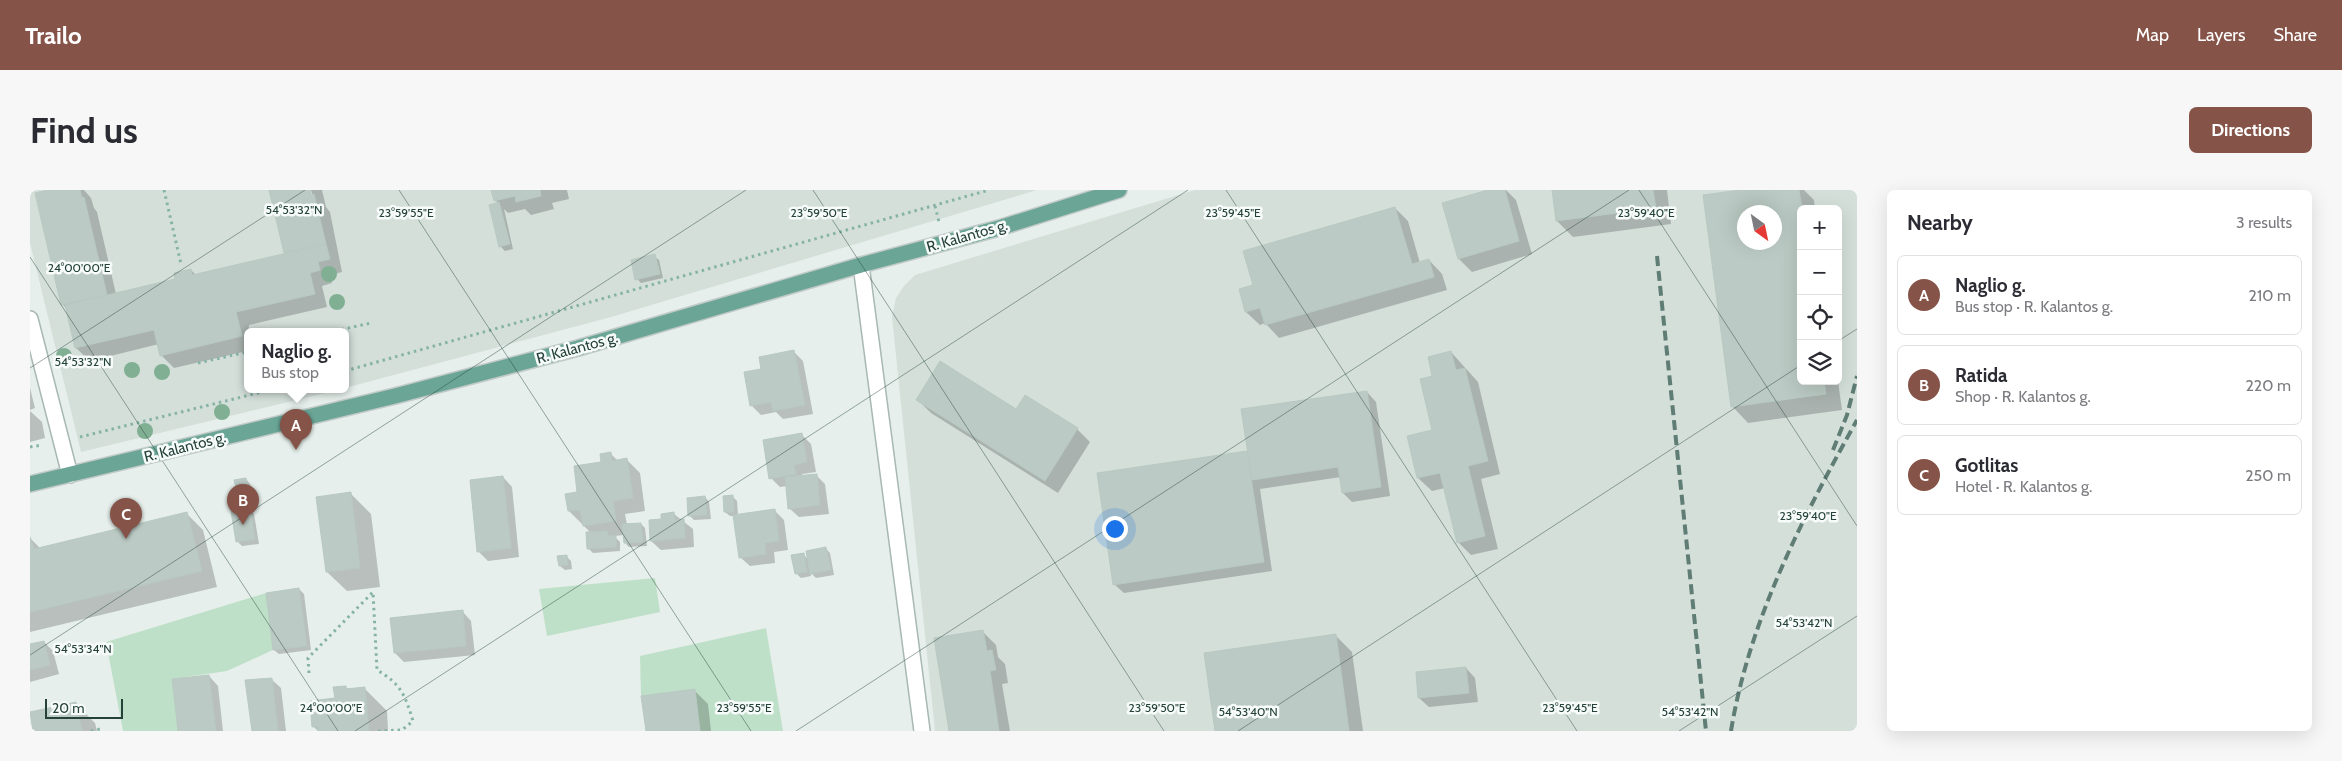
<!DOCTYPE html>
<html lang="en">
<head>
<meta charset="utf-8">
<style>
	body { margin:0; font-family:Cabin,sans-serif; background:#f7f7f7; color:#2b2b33 }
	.controls { position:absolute; right:15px; top:15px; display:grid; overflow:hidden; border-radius:8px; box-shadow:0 5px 20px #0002 }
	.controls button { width:45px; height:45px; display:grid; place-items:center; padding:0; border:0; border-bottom:1px solid #e1e1e2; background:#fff; color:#2b2b33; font:25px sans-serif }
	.compass { position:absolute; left:1707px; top:15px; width:45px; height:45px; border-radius:50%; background:#fff; box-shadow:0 5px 20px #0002; rotate:147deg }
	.scale { position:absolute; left:15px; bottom:12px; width:78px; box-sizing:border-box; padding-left:5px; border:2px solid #24423a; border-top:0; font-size:14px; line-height:18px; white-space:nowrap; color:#24423a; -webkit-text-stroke:4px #f7fbf9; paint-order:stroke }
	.you { position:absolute; left:1084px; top:338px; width:18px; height:18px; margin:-12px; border:4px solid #fff; border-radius:50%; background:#1a73e8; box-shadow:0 0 0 8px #1a73e833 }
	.badge { display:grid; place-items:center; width:32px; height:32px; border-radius:50%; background:#855347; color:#fff; font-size:16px; font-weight:700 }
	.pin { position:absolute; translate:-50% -41px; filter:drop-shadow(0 1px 2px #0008) }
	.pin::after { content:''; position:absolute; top:26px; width:18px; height:15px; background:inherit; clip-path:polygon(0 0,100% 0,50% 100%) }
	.popup { position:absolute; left:214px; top:138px; width:105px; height:65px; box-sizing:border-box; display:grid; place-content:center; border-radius:8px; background:#fff; filter:drop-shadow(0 1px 4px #0005); font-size:16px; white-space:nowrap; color:#7c7c81 }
	.popup b { font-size:19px; color:#2b2b33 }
	.popup::after { content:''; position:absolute; left:50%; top:100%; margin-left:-10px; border:10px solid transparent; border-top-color:#fff }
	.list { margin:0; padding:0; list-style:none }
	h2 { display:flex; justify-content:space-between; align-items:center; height:65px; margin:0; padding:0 20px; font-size:21px }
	h2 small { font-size:16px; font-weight:400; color:#7c7c81 }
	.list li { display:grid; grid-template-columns:32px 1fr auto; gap:15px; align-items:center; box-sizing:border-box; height:80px; margin:0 10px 10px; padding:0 10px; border:1px solid #e1e1e2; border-radius:8px }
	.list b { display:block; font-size:19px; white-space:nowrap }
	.list p { margin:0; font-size:16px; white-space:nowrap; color:#7c7c81 }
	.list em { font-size:16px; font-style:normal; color:#7c7c81 }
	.icon { flex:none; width:28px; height:28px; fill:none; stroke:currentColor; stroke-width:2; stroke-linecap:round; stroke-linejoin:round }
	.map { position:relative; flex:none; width:1827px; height:541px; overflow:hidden; border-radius:8px }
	header { display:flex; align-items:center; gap:30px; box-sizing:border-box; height:70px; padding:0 25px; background:#855347; color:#fff }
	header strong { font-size:24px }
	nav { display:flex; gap:28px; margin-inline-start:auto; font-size:18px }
	.intro { display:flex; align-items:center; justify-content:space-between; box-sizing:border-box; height:120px; padding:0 30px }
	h1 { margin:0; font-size:35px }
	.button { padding:12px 22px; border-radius:8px; background:#855347; color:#fff; font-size:18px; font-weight:700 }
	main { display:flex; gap:30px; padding:0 30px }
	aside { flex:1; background:#fff; border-radius:8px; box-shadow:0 5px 20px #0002 }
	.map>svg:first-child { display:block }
</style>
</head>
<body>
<header>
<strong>Trailo</strong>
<nav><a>Map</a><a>Layers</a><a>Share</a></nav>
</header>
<div class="intro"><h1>Find us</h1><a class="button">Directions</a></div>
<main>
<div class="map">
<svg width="1827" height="541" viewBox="0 0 1827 541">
	<rect width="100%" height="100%" fill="#e6efeb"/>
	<!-- built -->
	<path fill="#d4dfda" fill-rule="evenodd" d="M0 0H1007L581 127 315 198V141H217V199H312L51 262 0 53Z
		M1165 0H1827V541H905L862 127 866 108 874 96 885 85ZM1771 19H1808V191H1771ZM1714 22H1744V52H1714Z"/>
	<!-- green -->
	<path fill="#bfe0c8" d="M625 388 630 422 517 446 509 399Z
		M236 403 243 460 197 481 142 489 148 541H93L76 452Z
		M736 438 753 541H670L665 499 611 506 610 466Z"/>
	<!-- shadow -->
	<path fill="#0003" fill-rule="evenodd" d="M24 0H54L61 8 64 18 67 22 86 104 147 90 161 80 166 85 256 64 240 0H279L284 11 281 0H292L296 17 300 22 312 82 300 85 302 93 292 96 297 117 219 135 217 161 144 178 131 165 129 154 60 171 46 158 38 120 33 115 7 4Z
		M463 0H537L539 9 522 13 524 19 501 25 495 19 478 23 474 19 483 59 475 61 470 56 469 14 465 10Z
		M1463 0H1476L1486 10 1502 64 1442 82 1429 69Z
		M1523 0H1639H1637L1641 34 1543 47 1527 31Z
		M1717 0H1774L1784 10 1785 19H1771V191H1808L1812 220 1718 233 1702 216 1675 6ZM1714 22H1744V52H1714Z
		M1365 18 1378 31 1390 73 1399 70 1412 84 1417 100 1249 148 1235 133 1230 135 1216 122 1210 100 1224 96Z
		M624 66 629 70 633 88 611 93 607 89Z
		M764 162 773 171 783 224 753 229 746 222 731 225 721 215 733 180Z
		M1421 162 1448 192 1470 284 1451 289 1468 359 1441 365 1428 352 1415 298 1402 301 1388 288 1378 247 1404 241V187Z
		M0 198 5 218 0 220Z
		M1337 202 1346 212 1360 306 1322 312 1313 303 1311 287 1230 299 1242 381 1094 403 1084 394 1068 284 1219 262Z
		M888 210 986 221 1047 239 1060 252 1028 303 901 223Z
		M0 221 12 232 15 248 0 252Z
		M771 244 781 254 786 282 772 284 773 287 786 285 795 294 799 324 769 327 759 318 757 296 750 297 741 288Z
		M581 264 588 271 597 270 610 283 615 321 595 324 597 335 611 334 615 338 617 356 599 357 595 353 594 345 584 346 590 352V361L563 363 558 358 561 343 539 321 549 303Z
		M473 287 482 297 489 367 458 371 448 361Z
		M216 289 220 294 223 304 213 306 208 302Z
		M321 304 341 324 350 397 317 401 297 382Z
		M702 306 707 311 708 325 744 320 754 330 758 360 744 362 745 373 720 376 710 367 705 326H700L695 322Z
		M675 307 679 312 681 329 664 330 660 326Z
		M220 319 224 324 229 354 212 356 208 352Z
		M157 324 173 340 187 397 0 442V348L11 359Z
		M644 324 663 339 664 357 631 360 621 351 620 331 632 330Z
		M796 359 800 363 804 385 786 388 781 383V386L771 388 766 383 773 364 779 370Z
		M536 366 541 371 542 379 535 380 530 376Z
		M269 399 274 404 281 460 249 464 244 460 237 404Z
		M432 421 441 431 445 465 374 472 365 463Z
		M953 442 966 455 968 467 975 474 978 493 972 494 980 541H920Z
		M1306 446 1322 462 1333 541H1186Z
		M14 452 23 461 29 484 0 492V455Z
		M1436 478 1445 488 1448 512 1399 517 1389 508Z
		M179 486 188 496 193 541H149Z
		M241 489 251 498 256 541H223Z
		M316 497 319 500 335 499 357 521 358 541H288L283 536Z
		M664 500 678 514 681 541H617Z
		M45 513 65 533 67 541H4L0 523Z"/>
	<!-- building -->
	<path fill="#bbcac4" stroke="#b8c9c2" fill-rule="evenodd" d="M18 0H50L52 8 54 7 77 105 31 115 5 3Z
		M239 0H280L281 5 284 4 296 54 254 63Z
		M461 0H510L511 6 486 12 485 6 464 11Z
		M1458 0H1475L1489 51 1428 69 1412 13Z
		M1522 0H1623L1626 18 1526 31Z
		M1710 0H1769L1772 19 1771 191H1794L1796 204 1701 217 1673 5ZM1714 22H1744V52H1714Z
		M469 12 480 54 469 57 459 15Z
		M1365 17 1382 74 1399 69 1404 87 1235 135 1230 118 1215 122 1209 99 1223 95 1213 61Z
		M296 54 300 69 288 72 290 80 280 83 285 104 206 122 212 146 130 166 124 140 45 158 35 115 145 89 144 83 161 79 162 85Z
		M625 64 630 84 605 90 601 70Z
		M764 160 775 215 743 221 741 212 720 216 714 182 731 179 729 167Z
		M1421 161 1426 180 1435 178 1458 271 1438 276 1455 346 1427 353 1410 283 1387 288 1377 246 1402 240 1390 189 1402 186 1398 167Z
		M910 171 986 219 995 205 1048 238 1015 291 886 210Z
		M1337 201 1351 297 1312 303 1308 277 1222 290 1211 219Z
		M772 243 777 272 764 275 766 284 739 289 733 250Z
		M1217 261 1234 372 1083 395 1067 283Z
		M581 262 582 271 597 268 603 308 583 311 586 331 553 336 550 320 538 321 535 304 547 302 544 276 571 272 570 264Z
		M787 284 790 315 758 319 755 287Z
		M473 286 481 358 447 362 440 290Z
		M216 288 219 300 207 302 204 290Z
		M321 302 330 378 296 382 286 307Z
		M703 305 704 322H694L693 306Z
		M675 306 677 325 658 326 657 308Z
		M220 318 225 349 206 352 201 321Z
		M745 319 749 351 735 353 736 364 709 368 703 325Z
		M157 322 172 381 0 422V347L4 359Z
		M644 322 645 330 654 329 655 348 620 351 619 330 631 329V324Z
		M611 333 613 352 594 353 592 334Z
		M577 341 578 346H586V357L557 359 556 342Z
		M796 357 801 380 780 384 776 361Z
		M774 363 777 382 765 384 761 365Z
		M537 365 538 375 529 376 527 366Z
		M269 398 277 456 243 460 236 403Z
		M433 420 436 456 364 463 360 428Z
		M953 440 957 461 962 460 966 480 960 481 969 541H919L904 448Z
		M1306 444 1319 541H1185L1174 463Z
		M14 451 20 475 0 480V454Z
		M1436 477 1439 503 1388 508 1386 482Z
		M179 485 186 541H148L142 489Z
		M242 488 248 541H222L215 490Z
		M316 496V499L335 497 339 541H288V536L282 537 280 511 305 508 303 497Z
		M665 499 670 541H616L611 506Z
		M46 512 52 541H3L0 522Z"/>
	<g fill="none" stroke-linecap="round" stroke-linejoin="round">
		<!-- street casing -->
		<g stroke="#a8b8b2" stroke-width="18">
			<path id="street" d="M831 75 892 541
				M0 129 40 285"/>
		</g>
		<!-- primary casing -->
		<g stroke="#c2cac8" stroke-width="18">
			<path id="primary" d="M0 294 365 206 548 158 831 75 969 38 1089 0"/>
		</g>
		<!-- path -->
		<path stroke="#86b3a5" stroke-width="3" stroke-dasharray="2.5 4" stroke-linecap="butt" d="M134 0 151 74
			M905 16 909 32
			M305 141 341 133
			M168 173 217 162
			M315 181 959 0
			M50 247 244 199
			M0 257 12 255
			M279 483 278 468 343 402 347 480C371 494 375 505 383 531L372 540 348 541
			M61 541 70 539"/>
		<!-- street -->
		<use href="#street" stroke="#fff" stroke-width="15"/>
		<!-- primary -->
		<use href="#primary" stroke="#6aa596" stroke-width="15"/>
		<!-- rail -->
		<path stroke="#5f7d75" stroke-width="4" stroke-dasharray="10 5" stroke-linecap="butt" d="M1627 66 1676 541
			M1803 260 1817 225 1827 186
			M1701 541C1719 430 1773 327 1827 230"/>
	</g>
	<!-- trees -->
	<g fill="#80af93">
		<circle cx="299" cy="84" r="8"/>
		<circle cx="307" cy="112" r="8"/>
		<circle cx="34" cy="166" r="8"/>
		<circle cx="102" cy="180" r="8"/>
		<circle cx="132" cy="182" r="8"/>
		<circle cx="192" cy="222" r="8"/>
		<circle cx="115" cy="241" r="8"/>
	</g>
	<!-- ticks -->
	<path fill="none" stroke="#24423a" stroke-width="1" stroke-opacity="0.45" d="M369 0 721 541M783 0 1134 541M1196 0 1547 541M1609 0 1827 336M0 67 308 541M1808 151 1827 139M0 178 275 0M0 465 716 0M325 541 1158 0M766 541 1599 0M1208 541 1771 175M1649 541 1827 426"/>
	<g text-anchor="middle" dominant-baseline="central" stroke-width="5" stroke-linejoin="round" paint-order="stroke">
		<!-- street labels -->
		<g font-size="15" fill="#24423a" stroke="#f7fbf9">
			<text transform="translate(937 46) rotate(-16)">R. Kalantos g.</text>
			<text transform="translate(547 158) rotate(-15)">R. Kalantos g.</text>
			<text transform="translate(155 257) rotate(-14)">R. Kalantos g.</text>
		</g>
	</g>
	<g font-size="12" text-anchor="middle" fill="#24423a" stroke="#f7fbf9" stroke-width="5" stroke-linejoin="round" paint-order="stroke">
		<text x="264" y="24">54°53'32"N</text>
		<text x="376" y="27">23°59'55"E</text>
		<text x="789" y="27">23°59'50"E</text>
		<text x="1203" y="27">23°59'45"E</text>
		<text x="1616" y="27">23°59'40"E</text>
		<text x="49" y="82">24°00'00"E</text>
		<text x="53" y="176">54°53'32"N</text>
		<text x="1778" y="330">23°59'40"E</text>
		<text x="1774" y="437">54°53'42"N</text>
		<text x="53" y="463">54°53'34"N</text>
		<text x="301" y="522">24°00'00"E</text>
		<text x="714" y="522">23°59'55"E</text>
		<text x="1127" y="522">23°59'50"E</text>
		<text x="1540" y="522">23°59'45"E</text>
		<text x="1218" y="526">54°53'40"N</text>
		<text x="1660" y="526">54°53'42"N</text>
	</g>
</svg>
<div class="controls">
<button>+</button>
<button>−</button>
<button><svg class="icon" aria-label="locate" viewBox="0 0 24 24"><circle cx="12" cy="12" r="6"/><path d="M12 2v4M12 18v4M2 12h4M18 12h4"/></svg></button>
<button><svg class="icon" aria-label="layers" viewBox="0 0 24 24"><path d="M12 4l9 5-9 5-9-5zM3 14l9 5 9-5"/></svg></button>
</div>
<svg class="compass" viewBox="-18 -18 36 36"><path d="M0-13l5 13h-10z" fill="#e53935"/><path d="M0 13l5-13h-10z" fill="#7c7c81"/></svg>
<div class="scale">20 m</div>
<div class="you"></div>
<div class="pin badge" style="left:266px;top:260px">A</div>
<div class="popup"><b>Naglio g.</b>Bus stop</div>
<div class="pin badge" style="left:213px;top:335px">B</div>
<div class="pin badge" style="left:96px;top:349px">C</div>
</div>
<aside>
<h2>Nearby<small>3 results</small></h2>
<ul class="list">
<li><span class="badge">A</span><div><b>Naglio g.</b><p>Bus stop · R. Kalantos g.</p></div><em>210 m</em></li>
<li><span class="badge">B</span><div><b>Ratida</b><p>Shop · R. Kalantos g.</p></div><em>220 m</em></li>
<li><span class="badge">C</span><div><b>Gotlitas</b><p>Hotel · R. Kalantos g.</p></div><em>250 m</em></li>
</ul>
</aside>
</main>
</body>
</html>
